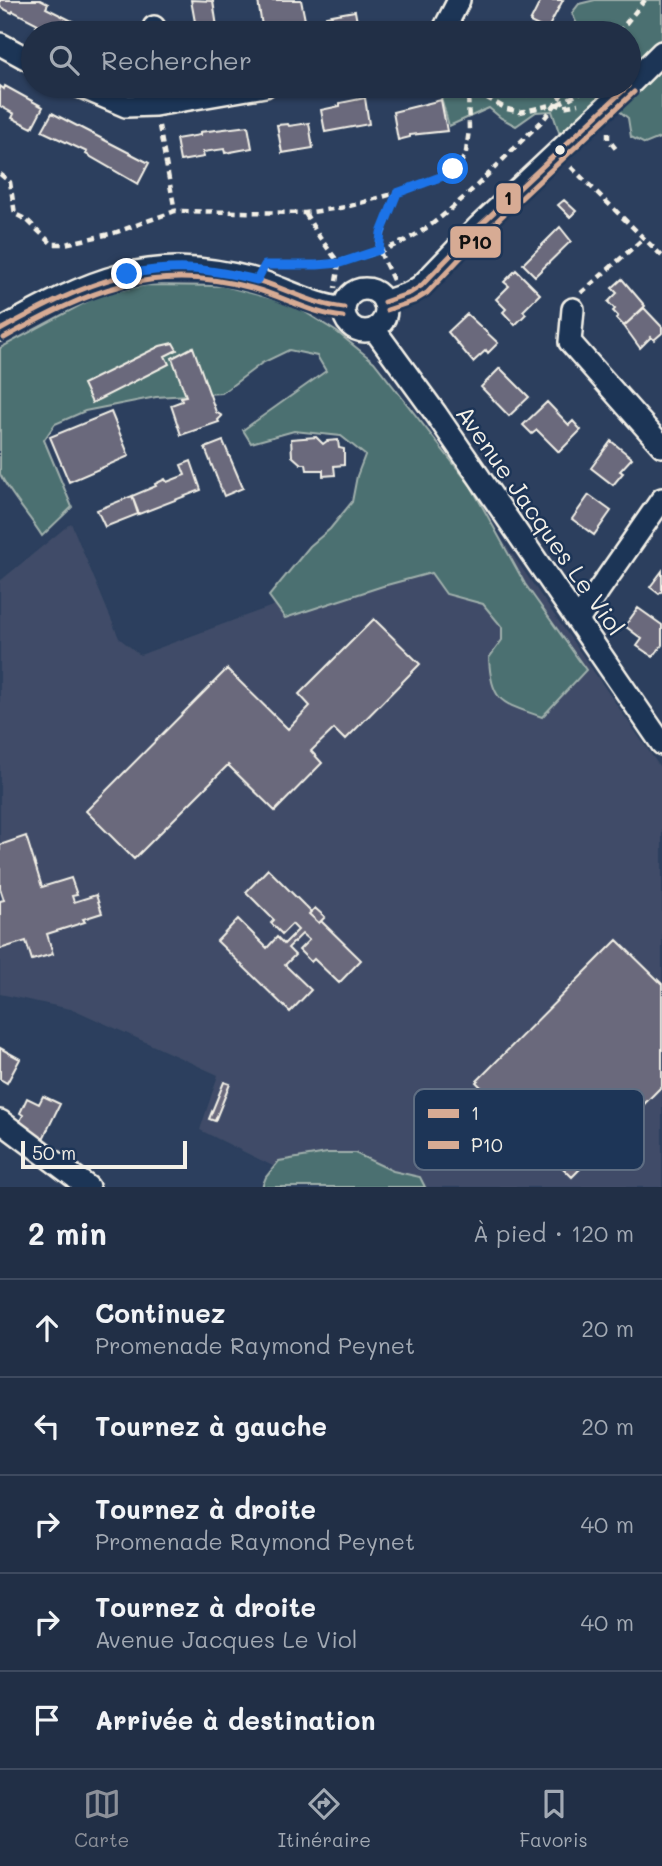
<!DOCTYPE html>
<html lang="fr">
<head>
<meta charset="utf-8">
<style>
	body { margin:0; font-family:Mali,sans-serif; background:#29374d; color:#f1f3f6 }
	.scale { position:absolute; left:21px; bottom:18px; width:166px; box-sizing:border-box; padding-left:7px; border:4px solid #f4f1e8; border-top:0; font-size:19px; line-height:24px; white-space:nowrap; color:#f4f1e8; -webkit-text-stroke:5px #1d3557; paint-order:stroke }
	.stop { position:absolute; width:21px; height:21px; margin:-16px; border:5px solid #1a73e8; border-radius:50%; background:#fff }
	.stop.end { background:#1a73e8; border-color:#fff; box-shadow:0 2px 7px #0008 }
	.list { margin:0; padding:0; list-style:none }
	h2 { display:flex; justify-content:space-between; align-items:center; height:91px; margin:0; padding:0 28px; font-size:30px }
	h2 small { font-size:23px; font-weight:400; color:#a2a9b3 }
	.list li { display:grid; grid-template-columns:46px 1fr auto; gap:21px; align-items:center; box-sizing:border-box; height:98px; padding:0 28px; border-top:2px solid #3e4a5f }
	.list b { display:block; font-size:26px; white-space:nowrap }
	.list p { margin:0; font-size:23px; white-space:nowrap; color:#a2a9b3 }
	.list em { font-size:23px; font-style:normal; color:#a2a9b3 }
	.icon { flex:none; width:38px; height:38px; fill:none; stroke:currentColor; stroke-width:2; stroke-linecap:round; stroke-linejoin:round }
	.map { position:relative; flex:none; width:662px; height:1187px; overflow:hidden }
	.search { position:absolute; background:#212f46; box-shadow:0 2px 5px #0004; left:21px; right:21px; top:21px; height:77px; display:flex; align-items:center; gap:18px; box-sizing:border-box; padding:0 24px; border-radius:38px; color:#a2a9b3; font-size:26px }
	.sheet { height:581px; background:#212f46 }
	nav { display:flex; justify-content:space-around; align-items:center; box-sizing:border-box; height:98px; border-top:2px solid #3e4a5f; background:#212f46; font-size:19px; color:#a2a9b3 }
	nav a { display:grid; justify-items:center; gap:4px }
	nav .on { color:#8c9099 }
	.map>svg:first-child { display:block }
</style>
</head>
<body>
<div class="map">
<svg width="662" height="1187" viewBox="0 0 662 1187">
	<rect width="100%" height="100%" fill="#2c3f5e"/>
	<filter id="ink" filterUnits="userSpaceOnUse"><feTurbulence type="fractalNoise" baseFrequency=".0143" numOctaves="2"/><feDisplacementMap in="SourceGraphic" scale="14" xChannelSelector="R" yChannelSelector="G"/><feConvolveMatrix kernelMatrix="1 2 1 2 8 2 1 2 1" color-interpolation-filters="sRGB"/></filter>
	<g filter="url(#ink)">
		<!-- built -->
		<path fill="#3f4c67" d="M478 505 662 770V1187H315L200 1130 218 1075 75 1010 0 994V581L71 523 119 638 140 655 367 571Z"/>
		<!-- green -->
		<path fill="#4c6f71" stroke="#a0b0ac" stroke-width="2" d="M595 0H662V137L645 144 631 137 628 118 608 102 560 135 552 111 536 112 516 126 501 118 489 108 449 126 438 86H500L527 96 531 86H629V33H594L598 28 578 27 572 13 579 4Z
			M147 285 224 286 292 304 337 332 374 362 471 486 525 584 586 670 542 717C503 703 491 704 489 658L502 640V627L483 604 446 594 431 573 383 586 285 618 269 596 310 546 330 529 352 502 357 476 365 455 341 436 294 431 251 443 243 430 326 371 317 356 289 350 262 363 222 393 156 397 85 411 55 424 44 440 72 507 42 536C29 515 11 496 0 474V348L101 294Z
			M327 1153H355L393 1171 420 1177 425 1187H262L266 1177 279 1161Z"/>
		<!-- building -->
		<path fill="#6a697b" stroke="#f4f1e8" stroke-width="2" d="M0 0H40L48 4 46 8 96 33H49L36 26 38 24 13 11 12 13 0 7Z
			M191 0 213 1 218 33H197Z
			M265 0H301L305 20 262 26 258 1Z
			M541 0H563L547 30 530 22Z
			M355 11 359 33H329L326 16Z
			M484 23 502 33H478Z
			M0 86 4 89 5 86 43 107 32 128 12 118 14 114 0 106Z
			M365 98 369 124 325 132 321 110 340 106V103Z
			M441 100 447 131 410 135V137L398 140 393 112Z
			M52 113 149 163 138 184 86 154 87 152 42 131Z
			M309 123 313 148 282 153 277 125 288 124 289 126Z
			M248 126 252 148 225 153 224 149 203 152 204 157 180 161 176 139 200 135V132Z
			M564 200 576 211 570 217 558 205Z
			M560 227 571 241 535 276 523 264Z
			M516 270 540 294 523 311 526 314 515 325 503 312 506 309 496 299 509 286 504 282Z
			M622 279 645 306 624 326 616 318 618 316 613 311 615 309 608 302 617 293 612 288Z
			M644 308 662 327V333L654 340 651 337 640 348 624 326Z
			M467 314 498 343 488 353 486 350 473 362 448 332Z
			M173 343 177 350 165 356 169 364 92 403 83 384 160 346Z
			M193 347 216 412 222 416 218 420 219 422 181 435 171 405 182 401 181 397 186 396 172 358Z
			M500 368 529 397 509 416 481 387Z
			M547 402 569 425 573 421 581 430 559 452 537 430 532 434 523 425Z
			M111 412 129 456 69 482 50 437Z
			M316 437 323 444 327 441 338 440 339 448 344 449V465L334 466 335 475 323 476V470H307L306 464H301L292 456 291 439Z
			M223 441 243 488 224 496 205 448Z
			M611 441 632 458 620 471 623 473 613 485 591 468Z
			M191 461 201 490 139 514 132 496 156 486 155 484 165 479 167 482 185 475 181 465Z
			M589 495 611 511 594 535 572 519Z
			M132 496 138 514 105 527 97 510Z
			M662 571V591L659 594 650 587Z
			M638 608 662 625V645L653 657 637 646 642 639 625 626Z
			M374 619 420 664 345 740 334 729 311 751 322 763 275 811 228 765 134 859 86 811 227 669 288 729 310 706 299 694Z
			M26 836 42 887 71 878 77 895 72 896 74 902 96 895 102 913 83 919 85 922 47 934 53 954 32 960 26 941 0 949V901L4 900 0 888V845Z
			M268 869 311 912 309 914 319 923 321 921 361 960 339 983 314 959 311 962 299 950 309 940 302 934 288 948 295 955 285 965 311 990 290 1012 217 941 238 919 267 948 277 937 284 944 298 930 292 924 282 934 271 923 274 920 246 892Z
			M315 908 325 917 319 923 309 914Z
			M617 940 662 984V1086L572 1177 476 1082Z
			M0 1048 20 1059 7 1083 0 1079Z
			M224 1082 230 1084 215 1121 209 1119Z
			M43 1096 60 1104 43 1139 17 1127 23 1115 20 1113 27 1098 39 1104Z"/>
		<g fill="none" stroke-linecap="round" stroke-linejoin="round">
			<!-- minor casing -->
			<g stroke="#f4f1e8" stroke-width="26">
				<path id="minor" d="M154 27 155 33
					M442 33 459 0
					M0 44 33 62
					M629 85 662 52
					M79 86 126 106 155 105 265 86
					M344 310a21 21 0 1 1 42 0a21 21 0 1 1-42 0Z
					M384 302 410 293 421 286 477 228 628 86
					M573 309 570 342 662 446
					M374 329 436 414 662 744
					M0 330C90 280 149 251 253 279 279 286 320 308 344 308
					M578 620 662 499
					M0 1121 88 1187"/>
			</g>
			<!-- path -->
			<path stroke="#f4f1e8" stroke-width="4.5" stroke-dasharray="7 5" stroke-linecap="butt" d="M618 33 645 0
				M465 86 507 109 520 112 556 104 563 107 578 104
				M558 104 594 86
				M159 126 175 211
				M608 132V139L616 149
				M571 167 662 256
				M0 174 10 182 15 214 27 220 52 244H65L114 233 175 211 305 213 346 207 407 190 443 176 461 163 466 152 469 130 468 87
				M305 213 320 238 339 263 335 288
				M283 265C334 267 390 255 432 224 472 194 507 154 543 120L556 104 566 86
				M393 280 379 250V244L396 193
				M581 293 644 238"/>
			<!-- minor -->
			<use href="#minor" stroke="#1d3557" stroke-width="21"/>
			<!-- bus-1 casing -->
			<g stroke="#1d3557" stroke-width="10">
				<path id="bus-1" d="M384 302 410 293 421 286 477 228 628 86
					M0 330C87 282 152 252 253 279 284 287 312 305 344 308"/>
			</g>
			<!-- bus-2 casing -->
			<g stroke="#1d3557" stroke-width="10">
				<path id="bus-2" d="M387 310 414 301 427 293 483 234 634 92
					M4 338C89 291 153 261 252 288 283 296 311 314 343 317"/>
			</g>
			<!-- bus-1 -->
			<use href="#bus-1" stroke="#d7ab94" stroke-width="5"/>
			<!-- bus-2 -->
			<use href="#bus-2" stroke="#d7ab94" stroke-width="5"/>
		</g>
	</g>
	<g fill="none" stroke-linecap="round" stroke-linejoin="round" filter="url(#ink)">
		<!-- route -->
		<path stroke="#1a73e8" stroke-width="9" d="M127 274C178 265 207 268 257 280L265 265H317L340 263 379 250 381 233 397 193 443 176 453 169"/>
	</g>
	<!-- markers -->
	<circle fill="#f4f1e8" stroke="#1d3557" stroke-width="2.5" cx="560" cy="150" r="6"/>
	<g text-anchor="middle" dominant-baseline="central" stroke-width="5" stroke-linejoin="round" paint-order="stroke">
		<!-- street labels -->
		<g font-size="24" fill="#f4f1e8" stroke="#1d3557">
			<text transform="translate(541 520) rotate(55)">Avenue Jacques Le Viol</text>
		</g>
	</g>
	<!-- legend -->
	<rect x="414" y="1089" width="230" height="81" rx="10" fill="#1d3557" stroke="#5e6d82" stroke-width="2"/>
	<rect x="428" y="1109" width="31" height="9" fill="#d7ab94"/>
	<rect x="428" y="1141" width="31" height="8" fill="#d7ab94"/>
	<g font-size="19" fill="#f4f1e8">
		<text x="471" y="1120">1</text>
		<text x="471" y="1152">P10</text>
	</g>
	<g stroke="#1d3557" stroke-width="2.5">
		<rect x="495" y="182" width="27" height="33" rx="7" fill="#d7ab94"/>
		<rect x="449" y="225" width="53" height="34" rx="7" fill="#d7ab94"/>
	</g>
	<g font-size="19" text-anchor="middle" font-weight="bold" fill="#111">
		<text x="508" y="205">1</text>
		<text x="475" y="249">P10</text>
	</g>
</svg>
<div class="scale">50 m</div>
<div class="stop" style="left:453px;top:169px"></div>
<div class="stop end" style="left:127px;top:274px"></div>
<div class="search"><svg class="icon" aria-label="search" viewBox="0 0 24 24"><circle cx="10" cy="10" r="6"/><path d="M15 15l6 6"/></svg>Rechercher</div>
</div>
<section class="sheet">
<h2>2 min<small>À pied · 120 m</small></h2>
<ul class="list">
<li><svg class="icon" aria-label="ahead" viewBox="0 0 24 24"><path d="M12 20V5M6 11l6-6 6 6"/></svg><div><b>Continuez</b><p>Promenade Raymond Peynet</p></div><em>20 m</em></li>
<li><svg class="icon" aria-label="left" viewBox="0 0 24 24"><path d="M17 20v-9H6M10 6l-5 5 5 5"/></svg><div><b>Tournez à gauche</b></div><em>20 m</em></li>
<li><svg class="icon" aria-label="right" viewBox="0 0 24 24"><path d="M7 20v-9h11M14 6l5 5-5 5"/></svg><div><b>Tournez à droite</b><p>Promenade Raymond Peynet</p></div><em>40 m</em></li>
<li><svg class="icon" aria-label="right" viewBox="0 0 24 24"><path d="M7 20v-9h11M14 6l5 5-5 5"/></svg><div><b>Tournez à droite</b><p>Avenue Jacques Le Viol</p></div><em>40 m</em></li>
<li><svg class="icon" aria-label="arrive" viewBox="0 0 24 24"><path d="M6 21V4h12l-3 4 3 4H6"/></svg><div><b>Arrivée à destination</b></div></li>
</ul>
</section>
<nav>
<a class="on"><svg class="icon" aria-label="map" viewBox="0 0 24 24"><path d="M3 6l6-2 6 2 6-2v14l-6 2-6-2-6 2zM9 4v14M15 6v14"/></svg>Carte</a>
<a><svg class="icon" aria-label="directions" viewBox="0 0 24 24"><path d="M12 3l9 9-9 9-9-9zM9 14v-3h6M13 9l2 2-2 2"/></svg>Itinéraire</a>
<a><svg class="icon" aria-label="saved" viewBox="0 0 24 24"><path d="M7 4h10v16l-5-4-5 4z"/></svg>Favoris</a>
</nav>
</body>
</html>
